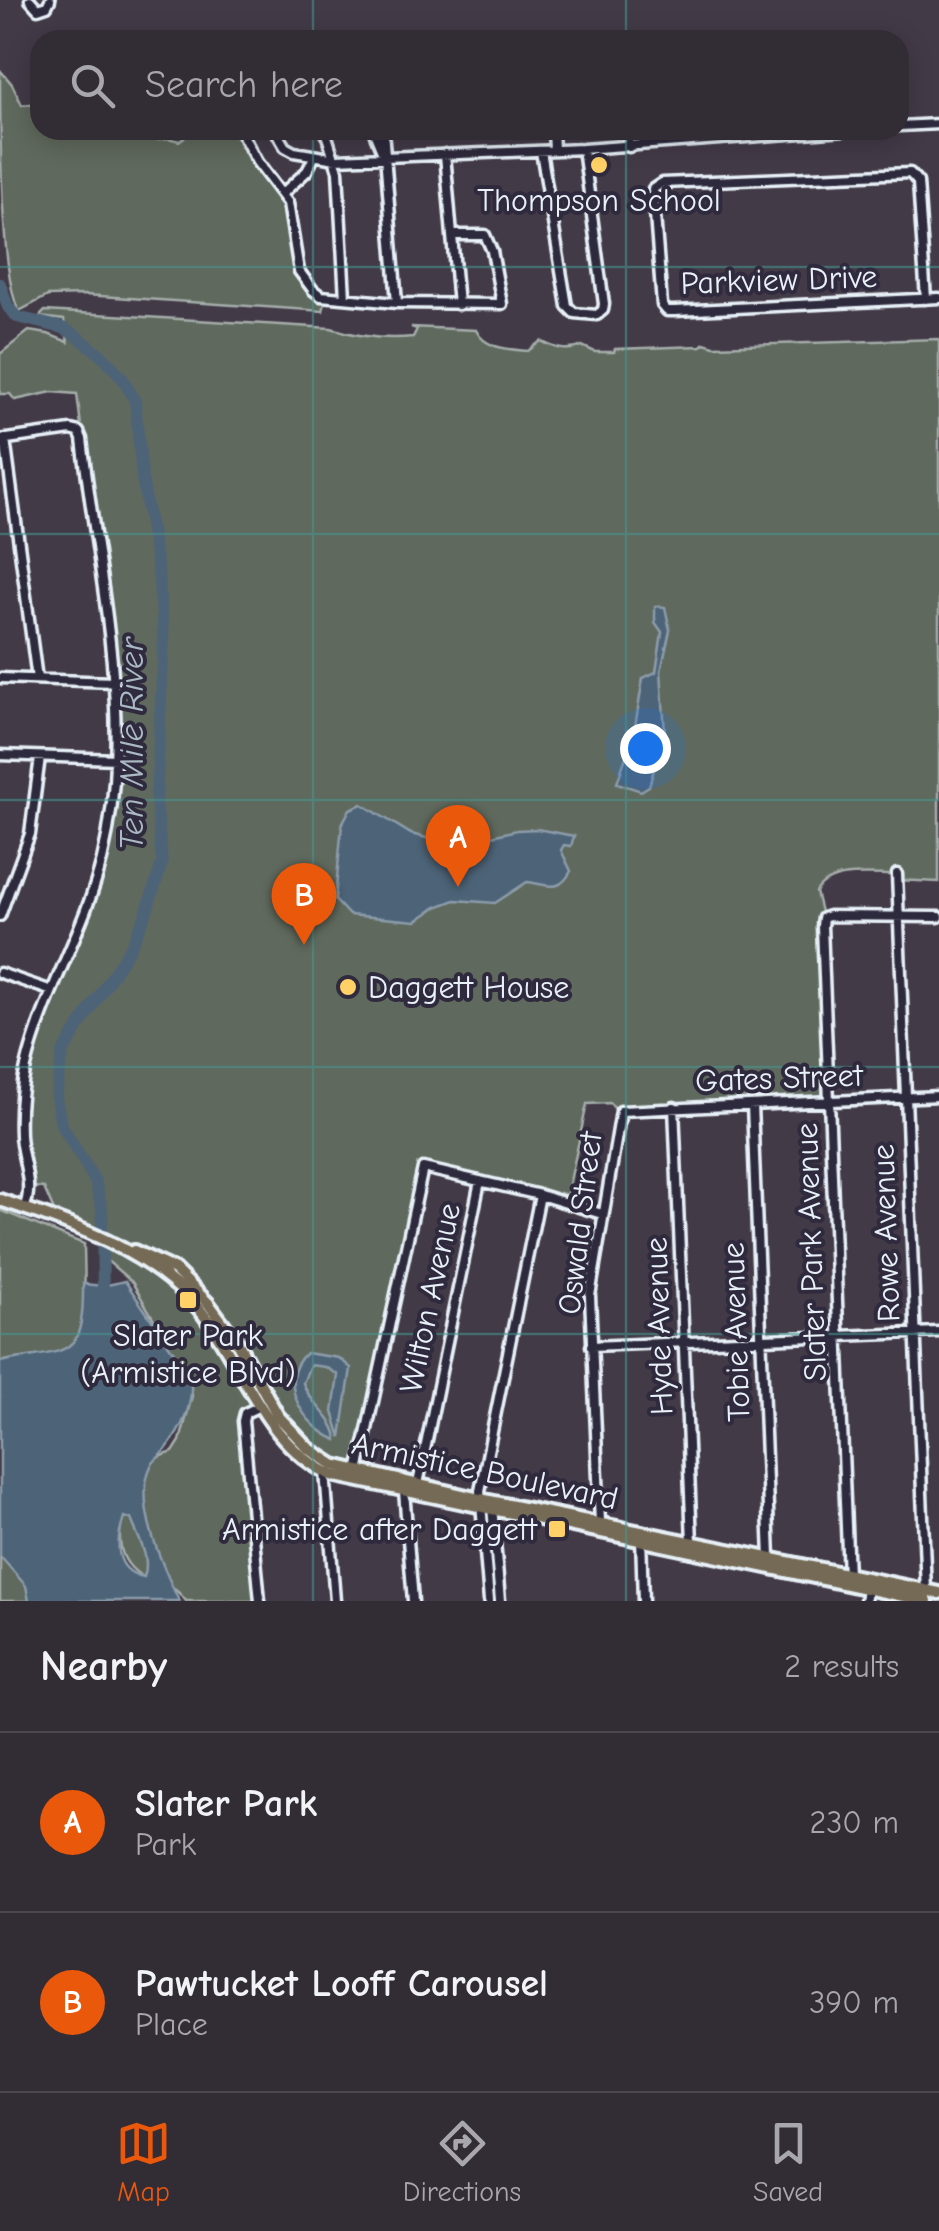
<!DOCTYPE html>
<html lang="en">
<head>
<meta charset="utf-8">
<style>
	body { margin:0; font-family:"Comic Neue",sans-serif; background:#3a343d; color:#f1f3f6 }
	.you { position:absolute; left:645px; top:748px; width:35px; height:35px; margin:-25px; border:8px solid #fff; border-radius:50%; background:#1a73e8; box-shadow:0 0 0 15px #1a73e833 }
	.badge { display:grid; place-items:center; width:65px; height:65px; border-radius:50%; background:#ea580c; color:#fff; font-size:32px; font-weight:700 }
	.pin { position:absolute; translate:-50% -82px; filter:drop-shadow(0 2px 5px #0008) }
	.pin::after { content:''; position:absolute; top:52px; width:35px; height:30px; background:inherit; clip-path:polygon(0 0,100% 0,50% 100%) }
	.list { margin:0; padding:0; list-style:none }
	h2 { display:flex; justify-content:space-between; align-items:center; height:130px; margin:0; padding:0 40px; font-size:42px }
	h2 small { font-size:32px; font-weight:400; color:#a8a7ad }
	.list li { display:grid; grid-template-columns:65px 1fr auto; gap:30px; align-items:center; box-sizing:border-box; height:180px; padding:0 40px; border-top:2px solid #4d4850 }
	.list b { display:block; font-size:38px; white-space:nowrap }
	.list p { margin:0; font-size:32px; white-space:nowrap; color:#a8a7ad }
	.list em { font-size:32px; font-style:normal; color:#a8a7ad }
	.icon { flex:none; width:55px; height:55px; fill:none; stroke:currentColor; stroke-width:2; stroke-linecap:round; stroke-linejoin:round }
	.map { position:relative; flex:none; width:939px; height:1601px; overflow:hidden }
	.search { position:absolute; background:#322c35; box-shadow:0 5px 25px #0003; left:30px; right:30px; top:30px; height:110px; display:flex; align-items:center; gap:25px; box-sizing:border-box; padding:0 35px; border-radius:30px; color:#a8a7ad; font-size:38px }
	.sheet { height:490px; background:#322c35 }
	nav { display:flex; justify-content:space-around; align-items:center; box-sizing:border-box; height:140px; border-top:2px solid #4d4850; background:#322c35; font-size:28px; color:#a8a7ad }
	nav a { display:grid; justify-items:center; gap:5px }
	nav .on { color:#ea580c }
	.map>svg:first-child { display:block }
</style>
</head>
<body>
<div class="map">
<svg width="939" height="1601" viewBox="0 0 939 1601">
	<rect width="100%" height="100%" fill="#433a47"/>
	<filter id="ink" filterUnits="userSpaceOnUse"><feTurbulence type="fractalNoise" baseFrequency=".01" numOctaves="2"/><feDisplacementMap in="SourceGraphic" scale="20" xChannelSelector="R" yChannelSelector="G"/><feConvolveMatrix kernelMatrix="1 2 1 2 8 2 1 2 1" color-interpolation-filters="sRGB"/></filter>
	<g filter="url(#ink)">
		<!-- green -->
		<path fill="#61695d" stroke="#a4adaa" stroke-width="2.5" d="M0 70 12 84 22 105 40 103V130H108L111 135 135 137 147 130 152 140 168 138 179 141 193 131 201 136 215 134 220 130H239C252 151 277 173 285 196 296 232 285 278 327 294L323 311 85 295 48 296 19 311C0 276 0 121 0 70Z
			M45 311 331 328C356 336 386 340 413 337L417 329 411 327 476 330C485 349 508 349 528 351L541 341C554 348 568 353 582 346L595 352H614L615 349 701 346 704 343 714 346 939 339V882L896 880 895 875C868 875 830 869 816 892L822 916 828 1099 618 1113 610 1103 587 1104 567 1195 560 1193 557 1201 420 1167 357 1468C321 1459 294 1434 275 1403L259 1406 244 1417 260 1601H186C168 1578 160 1588 140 1575 99 1548 131 1495 146 1462L173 1452 180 1441 192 1396 189 1375 171 1356 162 1333 132 1282 105 1259 103 1249 109 1234 97 1229 93 1236 57 1220 59 1213 54 1211 44 1188 32 1187 20 1125 32 1043 86 912 109 826 116 703 77 394 52 392 15 400 10 394H0V354L29 331 48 334 68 342 64 320 39 317Z
			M0 1210 84 1244C84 1266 89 1332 71 1347 60 1356 16 1358 0 1362Z
			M12 1547 37 1601H0V1556L3 1558Z"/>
		<!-- water -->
		<path fill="#4d6477" stroke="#8b9cab" stroke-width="2.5" fill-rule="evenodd" d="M658 606 665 607 670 630 661 671 665 733 649 786 641 791 617 783 634 733 643 678 656 672 662 632 655 622V607Z
			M362 804 411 834 454 845 517 830 537 829 574 836 571 846 564 845 561 850 571 871C559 894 548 884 527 882L495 903 455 900 436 907 416 921 349 915 335 900 342 824 350 809Z
			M125 1281 190 1376C195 1403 183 1427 167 1448 163 1454 155 1459 151 1466 133 1503 163 1567 179 1601H29L26 1586 0 1556V1362C66 1348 84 1363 83 1284L103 1286ZM124 1517 131 1519C138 1538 151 1557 144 1577 113 1571 116 1541 124 1517Z
			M306 1353 339 1358 351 1368 341 1437 333 1412 338 1375 325 1367 310 1365 303 1383C310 1405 336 1418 337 1440 304 1427 275 1382 306 1353Z"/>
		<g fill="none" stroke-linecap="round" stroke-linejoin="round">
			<!-- river -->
			<path stroke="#4d6477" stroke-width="12" d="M0 284 8 307 17 317 63 328 77 336 105 358 123 379 135 401 142 478 158 571 164 640 156 799 162 863 146 914 131 946 63 1052 56 1097 61 1124 95 1181 102 1209 103 1300"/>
			<!-- minor casing -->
			<g stroke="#e8f1f8" stroke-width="15">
				<path id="minor" d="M30 0 38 9 47 6 50 0
					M899 126 939 124
					M240 130 257 162 288 203 299 271 313 290 321 296 397 303 502 304 492 251 485 235H453
					M275 130 285 147 294 152 336 159 583 149 845 130
					M325 130 338 171 345 298
					M373 130 383 154
					M383 130 397 303
					M553 130 554 150
					M628 130 629 147
					M541 151 567 306 574 313 597 315 603 310 604 304 583 149
					M445 154 458 305
					M282 194 307 171 314 157
					M926 299 918 182 910 173 662 183 653 189 662 305 667 311H675C763 306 851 303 939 298
					M5 439 37 679
					M0 440 71 430 79 432 82 439C98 579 136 720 102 860 84 932 43 995 26 1067 21 1088 19 1112 20 1135 21 1159 35 1185 24 1208
					M0 678 114 682
					M0 755 117 759
					M897 874 926 1591
					M0 916 30 834 40 757
					M0 973 52 991
					M752 1105 770 1558
					M674 1107 692 1542
					M591 1346 939 1332
					M260 1406 245 1413 243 1421 260 1601
					M325 1471 335 1601
					M358 1472 423 1168 540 1195 602 1214
					M418 1484 480 1181
					M404 1491 413 1601
					M492 1506 500 1601
					M600 1523 590 1296 621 1111 939 1096
					M641 1536 643 1601
					M848 1576 822 926 823 918 829 916 939 917
					M489 1601 480 1491 540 1195
					M865 1601 867 1589"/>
			</g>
			<!-- major casing -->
			<g stroke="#e8f1f8" stroke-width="18">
				<path id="major" d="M0 1200C70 1223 152 1251 200 1310 244 1365 264 1445 332 1475L927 1601
					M134 1251 175 1270 208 1303 237 1342 278 1416 308 1448 334 1465 480 1499 939 1593"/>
			</g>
			<!-- minor -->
			<use href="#minor" stroke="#2f2a3d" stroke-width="8"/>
			<!-- major -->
			<use href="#major" stroke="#756a55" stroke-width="10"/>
		</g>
	</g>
	<!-- grid -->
	<path fill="none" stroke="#459590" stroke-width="2.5" stroke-opacity="0.55" d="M313 0V40M626 0V40M313 130V1601M626 130V1601M0 267H939M0 534H939M0 800H939M0 1067H939M0 1334H939"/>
	<!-- markers -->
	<g fill="#ffd166" stroke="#2f2a3d" stroke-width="4">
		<circle cx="599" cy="165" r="10"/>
		<circle cx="348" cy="987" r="10"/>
		<rect x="178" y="1290" width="20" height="20" rx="5"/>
		<rect x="547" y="1519" width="20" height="20" rx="5"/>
	</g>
	<g text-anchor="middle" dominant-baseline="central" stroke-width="8" stroke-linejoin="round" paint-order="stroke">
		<!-- poi labels -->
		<g font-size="32" fill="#e8f1f8" stroke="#2f2a3d">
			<text x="599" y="200">Thompson School</text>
			<text x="368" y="987" text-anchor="start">Daggett House</text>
			<text x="188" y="1335">Slater Park<tspan x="188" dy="37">(Armistice Blvd)</tspan></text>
			<text x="537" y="1529" text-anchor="end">Armistice after Daggett</text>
		</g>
		<!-- street labels -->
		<g font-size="32" fill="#e8f1f8" stroke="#2f2a3d">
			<text transform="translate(779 280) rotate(-2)">Parkview Drive</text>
			<text transform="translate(779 1078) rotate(-2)">Gates Street</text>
			<text transform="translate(580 1223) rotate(-83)">Oswald Street</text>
			<text transform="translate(886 1233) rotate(-92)">Rowe Avenue</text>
			<text transform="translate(811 1252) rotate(-92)">Slater Park Avenue</text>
			<text transform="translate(430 1298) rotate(-78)">Wilton Avenue</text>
			<text transform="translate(659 1326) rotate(-92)">Hyde Avenue</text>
			<text transform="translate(736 1332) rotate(-92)">Tobie Avenue</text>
			<text transform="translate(485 1471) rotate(12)">Armistice Boulevard</text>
		</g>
		<!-- water labels -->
		<g font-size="35" font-style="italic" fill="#aab9c4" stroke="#2f2a3d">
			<text transform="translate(131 744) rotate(-90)">Ten Mile River</text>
		</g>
	</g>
</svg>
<div class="you"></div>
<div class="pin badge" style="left:458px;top:887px">A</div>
<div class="pin badge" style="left:304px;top:945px">B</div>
<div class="search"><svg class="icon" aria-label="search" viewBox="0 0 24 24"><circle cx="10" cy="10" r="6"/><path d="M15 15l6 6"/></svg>Search here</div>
</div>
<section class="sheet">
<h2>Nearby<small>2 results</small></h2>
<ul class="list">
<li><span class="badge">A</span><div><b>Slater Park</b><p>Park</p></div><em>230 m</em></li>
<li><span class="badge">B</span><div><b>Pawtucket Looff Carousel</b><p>Place</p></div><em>390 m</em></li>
</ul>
</section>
<nav>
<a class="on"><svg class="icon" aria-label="map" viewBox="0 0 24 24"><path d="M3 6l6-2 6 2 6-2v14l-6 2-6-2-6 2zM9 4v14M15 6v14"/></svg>Map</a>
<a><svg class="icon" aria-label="directions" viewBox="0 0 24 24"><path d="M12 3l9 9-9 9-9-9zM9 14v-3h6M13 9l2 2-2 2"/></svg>Directions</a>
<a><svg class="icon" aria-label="saved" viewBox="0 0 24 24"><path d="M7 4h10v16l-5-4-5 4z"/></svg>Saved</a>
</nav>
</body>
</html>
